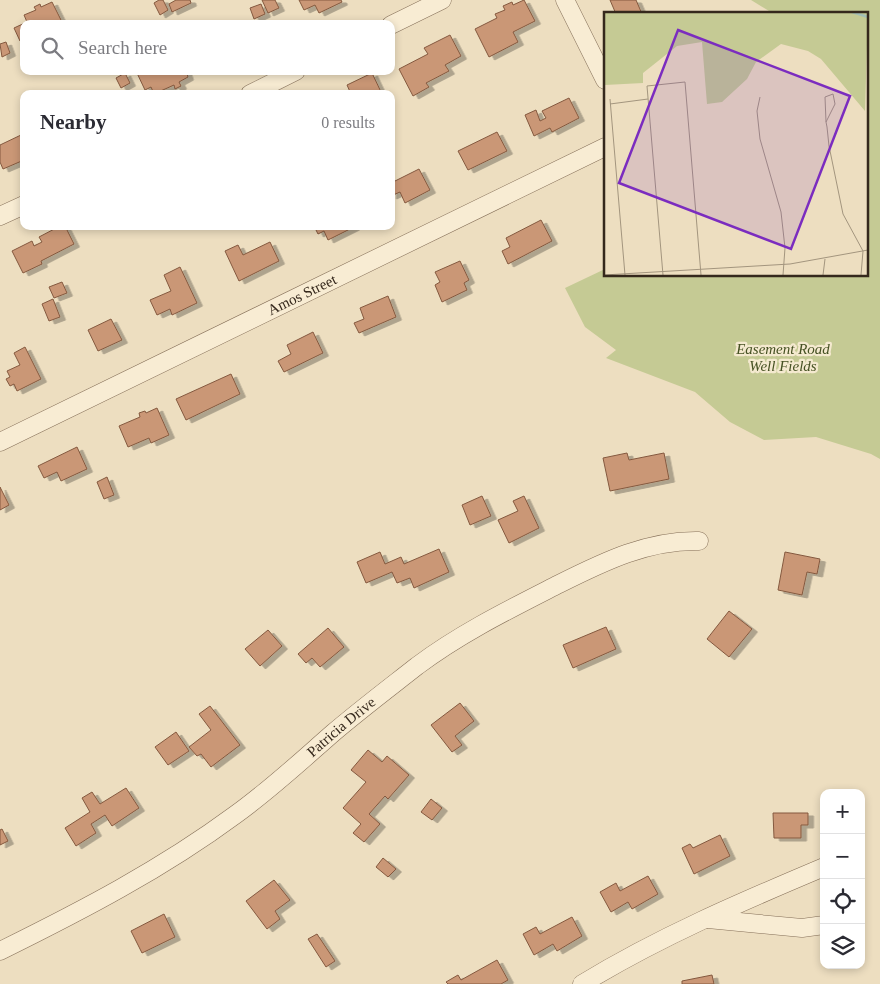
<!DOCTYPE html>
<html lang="en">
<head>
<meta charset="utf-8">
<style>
	body { margin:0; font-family:"Times New Roman",serif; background:#f7f7f7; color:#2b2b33 }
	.controls { position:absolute; right:15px; bottom:15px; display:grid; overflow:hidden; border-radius:10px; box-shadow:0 2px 8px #0003 }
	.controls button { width:45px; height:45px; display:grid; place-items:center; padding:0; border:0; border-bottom:1px solid #e1e1e2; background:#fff; color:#2b2b33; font:25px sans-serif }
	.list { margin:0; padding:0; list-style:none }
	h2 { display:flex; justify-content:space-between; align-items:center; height:65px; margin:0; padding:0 20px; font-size:21px }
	h2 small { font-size:16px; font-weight:400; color:#7c7c81 }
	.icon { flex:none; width:28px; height:28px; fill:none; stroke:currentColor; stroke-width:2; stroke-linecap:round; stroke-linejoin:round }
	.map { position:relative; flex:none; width:880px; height:984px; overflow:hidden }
	.search { position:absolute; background:#fff; box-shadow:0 2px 8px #0003; left:20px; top:20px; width:375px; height:55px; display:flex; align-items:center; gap:12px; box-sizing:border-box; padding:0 18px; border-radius:10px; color:#7c7c81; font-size:19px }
	.panel { position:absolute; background:#fff; box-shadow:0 2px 8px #0003; left:20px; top:90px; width:375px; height:140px; border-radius:10px }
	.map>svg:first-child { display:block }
</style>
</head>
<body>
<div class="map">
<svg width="880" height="984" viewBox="0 0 880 984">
	<defs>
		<filter id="shadow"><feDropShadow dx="5.5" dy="3" stdDeviation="0" flood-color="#0004"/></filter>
	</defs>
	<rect width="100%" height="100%" fill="#eddec0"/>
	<!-- green -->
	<path fill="#c5ca94" d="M751 0H880V459L871 454 816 437 764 440 730 422 695 392 606 358 616 350 585 327 565 288 605 269V275H866V14H774Z"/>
	<!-- building -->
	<path fill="#ca9776" stroke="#84593f" filter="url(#shadow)" d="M159 0H163L168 10 160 15 154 3Z
		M176 0H190L191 3 172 12 169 4Z
		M262 0H275L279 8 268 13Z
		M299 0H341L342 2 319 13 315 5 304 10Z
		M524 0 535 21 513 32 518 42 489 57 475 29 497 18 495 14 505 10 503 6 512 2 513 5Z
		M610 0H636L642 14H616Z
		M52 2 62 22 58 24H24V39L20 41 14 28 27 22 24 15 36 10 34 7 40 4 41 7Z
		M261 4 265 14 254 19 250 8Z
		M450 35 461 56 445 65 449 71 426 83 429 87 413 96 399 69 428 54 424 48Z
		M6 42 10 53 2 57 0 44Z
		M136 71H186L188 77 179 82 181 86 175 89 174 85 154 94 151 87 145 90Z
		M125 73 130 83 121 88 116 78Z
		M372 73 382 94H351L347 85Z
		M569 98 579 118 552 132 550 128 534 136 525 115 536 110 540 121 546 118 542 111Z
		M497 132 507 151 468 170 458 151Z
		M21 135 24 141V160L3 169 0 162V145Z
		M419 169 430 190 405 203 400 192 391 196V183Z
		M541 220 552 241 508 264 502 251 510 247 506 238Z
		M60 226H65L74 244 41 261 42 264 23 273 12 251 32 241 34 246 42 242 39 237Z
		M314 226H353L354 227 328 240 324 231 318 234Z
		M270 242 279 261 239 281 225 251 238 245 243 255Z
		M460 261 469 280 464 283 467 290 442 302 435 285 440 282 435 272Z
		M180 267 197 303 172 315 170 309 157 315 150 300 171 291 164 275Z
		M62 282 67 293 54 298 49 287Z
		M388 296 396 317 359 333 354 323 364 319 360 308Z
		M53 299 60 317 49 321 42 304Z
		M111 319 122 340 98 351 88 330Z
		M313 332 323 353 284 372 278 361 291 354 287 345Z
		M25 347 41 379 17 391 14 384 10 386 6 379 10 377 7 371 20 365 14 353Z
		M231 374 240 394 186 420 176 399Z
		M157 408 169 435 151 443 149 438 128 447 119 426 140 417 139 413 145 411 146 413Z
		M77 447 87 469 61 481 57 472 44 478 38 466Z
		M627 453 629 460 664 453 669 479 610 491 603 458Z
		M107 477 114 495 104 499 97 482Z
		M0 487 9 505 0 510Z
		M482 496 491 516 470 525 462 505Z
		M524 496 539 528 509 543 498 520 518 511 513 501Z
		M439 549 449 572 414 588 410 578 397 583 392 572 366 583 357 562 380 552 385 564 401 557 404 564Z
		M785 552 820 559 817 574 807 572 802 595 778 590Z
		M729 611 752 629 729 657 707 639Z
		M606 627 616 649 573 668 563 645Z
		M328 628 344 647 320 667 312 658 306 663 298 654Z
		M268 630 282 646 260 666 245 649Z
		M460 703 474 721 455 736 462 745 452 752 431 725Z
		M210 706 240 745 211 767 201 754 197 756 189 747 211 730 199 714Z
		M176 732 189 751 168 765 155 747Z
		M368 750 382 762 387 756 409 775 388 799 385 796 369 814 380 824 364 842 353 833 361 824 343 808 366 782 351 770Z
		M126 788 139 808 112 826 105 815 91 824 96 833 76 846 65 828 90 812 82 798 92 792 100 804Z
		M431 799 442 808 432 820 421 812Z
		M773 813H808V825H801V838H774Z
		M2 829 8 841 0 845V830Z
		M720 835 730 856 694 874 682 848 690 844 693 848Z
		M383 858 396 869 388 877 376 867Z
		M648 876 658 894 632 909 628 902 611 912 600 892 616 883 620 891Z
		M274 880 290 900 275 911 280 919 267 929 246 901Z
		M164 914 175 937 142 953 131 931Z
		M572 917 582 936 557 951 553 944 534 955 523 934 536 927 540 934Z
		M317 934 335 961 326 967 308 939Z
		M497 960 508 980 501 984H448L446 982 458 975 461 980Z
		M712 975 714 984H682V981Z"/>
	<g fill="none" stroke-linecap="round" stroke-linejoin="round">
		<!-- street casing -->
		<g stroke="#856f58" stroke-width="19">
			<g id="street">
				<path d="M565 0 605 80"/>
				<path d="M391 25 442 0"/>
				<path d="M250 94 296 71"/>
				<path d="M0 216 24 205"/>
				<path id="s1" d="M0 442 605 147"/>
				<path d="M708 919 802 928 824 925"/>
				<path id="s2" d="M0 951C81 911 162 869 235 815 270 790 301 761 333 733 360 710 389 688 417 666 461 633 510 609 559 584 605 561 648 540 699 541"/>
				<path d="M582 984C659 937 741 902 824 867"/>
			</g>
		</g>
		<!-- street -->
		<use href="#street" stroke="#f8ecd3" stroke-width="18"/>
	</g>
	<g text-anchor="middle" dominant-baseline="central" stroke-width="4.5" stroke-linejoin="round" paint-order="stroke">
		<!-- street labels -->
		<g font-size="15" fill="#35281c" stroke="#f4e9cf">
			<text stroke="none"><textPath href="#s1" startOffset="336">Amos Street</textPath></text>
			<text stroke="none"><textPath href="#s2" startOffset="410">Patricia Drive</textPath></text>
		</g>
		<!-- park labels -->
		<g font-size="15" font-style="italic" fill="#465123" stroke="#f4e9cf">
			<text x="783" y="349">Easement Road<tspan x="783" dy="17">Well Fields</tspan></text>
		</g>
	</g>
	<!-- overview -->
	<g transform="translate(604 12)">
		<rect width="264" height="264" fill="#eddec0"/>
		<path d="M0 0H264L261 99 217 47 204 39 177 32 152 50 143 67 118 90 103 92 98 30 73 34 39 61V71L1 73Z" fill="#c5ca94"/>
		<path fill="none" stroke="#a3bfb6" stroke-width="2.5" d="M248 0 264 5"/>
		<path fill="none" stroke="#a3957e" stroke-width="1" d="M156 85 153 99 156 127 177 200 181 236 179 263M6 87 21 263M6 92 44 87M222 110 231 92 229 82 221 85 222 110 223 115 225 134 239 202 259 239 257 263M0 263 186 252 264 238M59 263 43 74 81 70 97 263M219 263 221 247"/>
		<path fill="#7b2cbf" fill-opacity="0.15" stroke="#7b2cbf" stroke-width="2.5" d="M74 18 246 84 187 237 15 171Z"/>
		<rect width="264" height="264" fill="none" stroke="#35281c" stroke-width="2.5"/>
	</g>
</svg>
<div class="controls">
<button>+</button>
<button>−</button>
<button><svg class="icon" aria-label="locate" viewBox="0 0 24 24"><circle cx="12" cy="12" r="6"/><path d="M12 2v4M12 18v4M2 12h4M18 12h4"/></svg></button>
<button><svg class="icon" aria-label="layers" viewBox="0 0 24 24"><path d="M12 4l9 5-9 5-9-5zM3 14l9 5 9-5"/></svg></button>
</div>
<div class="search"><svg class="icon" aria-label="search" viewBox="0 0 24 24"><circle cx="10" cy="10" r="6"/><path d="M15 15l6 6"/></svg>Search here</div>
<section class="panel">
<h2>Nearby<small>0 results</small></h2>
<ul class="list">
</ul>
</section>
</div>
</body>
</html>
